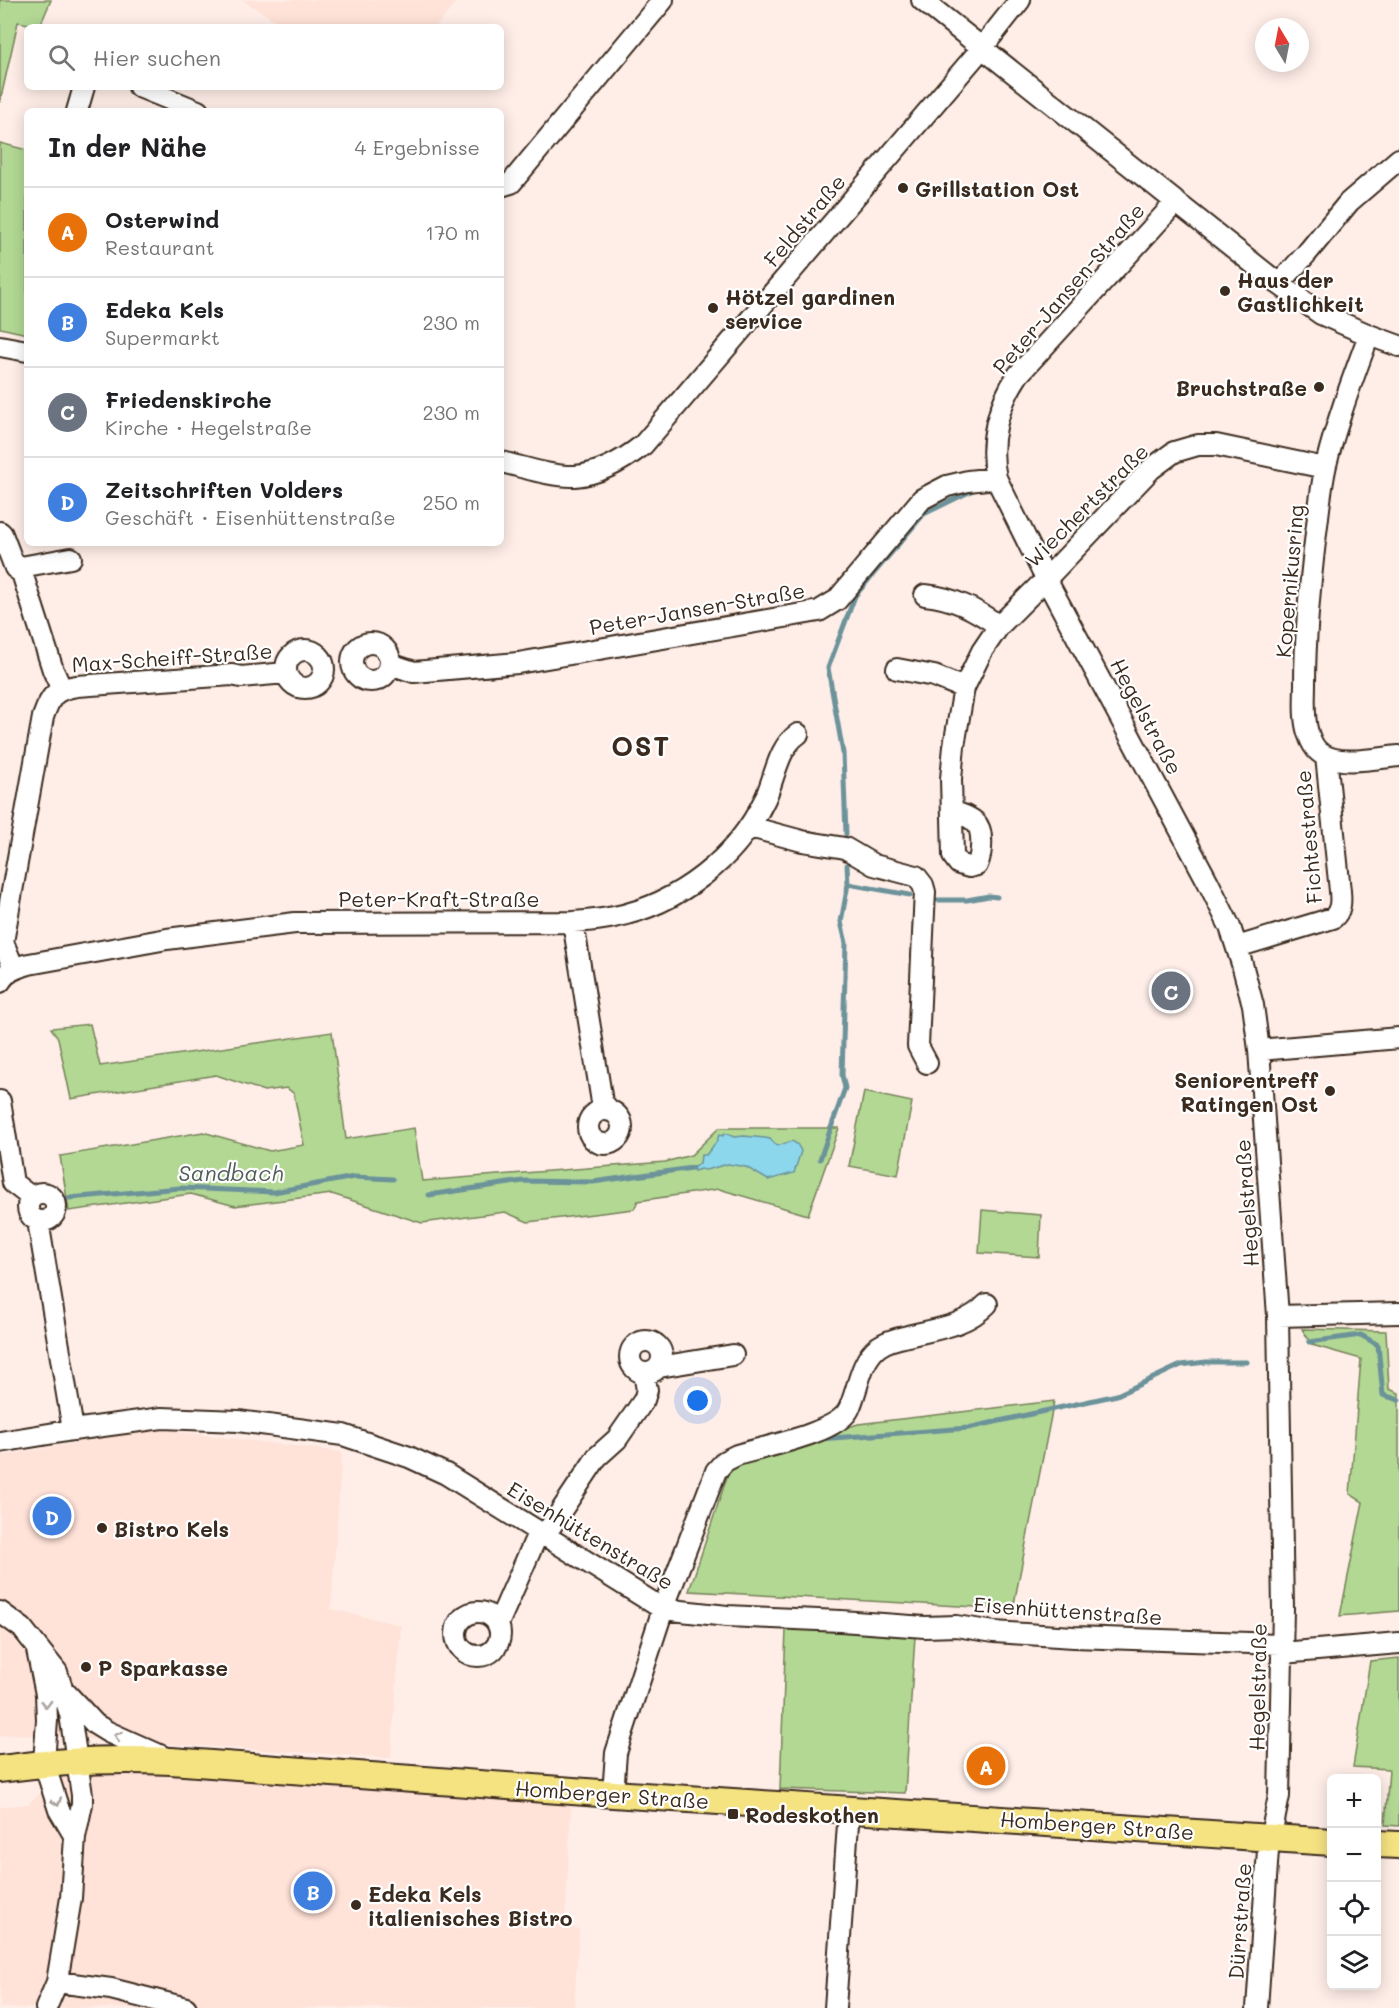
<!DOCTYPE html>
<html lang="de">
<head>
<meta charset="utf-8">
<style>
	body { margin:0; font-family:Mali,sans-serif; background:#f2f2f2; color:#202124 }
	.controls { position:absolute; right:18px; bottom:18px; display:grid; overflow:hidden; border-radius:9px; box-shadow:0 3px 15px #0003 }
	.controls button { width:54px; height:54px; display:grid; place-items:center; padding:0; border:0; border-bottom:2px solid #e0e0e0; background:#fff; color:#202124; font:30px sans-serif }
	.compass { position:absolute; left:1255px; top:18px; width:54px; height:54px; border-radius:50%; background:#fff; box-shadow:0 3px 15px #0003; rotate:350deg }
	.you { position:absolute; left:698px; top:1401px; width:21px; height:21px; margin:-15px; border:4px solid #fff; border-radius:50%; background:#1a73e8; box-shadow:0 0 0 9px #1a73e833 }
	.badge { display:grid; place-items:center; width:39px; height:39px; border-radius:50%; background:#ea580c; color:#fff; font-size:20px; font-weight:700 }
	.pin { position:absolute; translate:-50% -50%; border:3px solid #fff; box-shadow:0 2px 6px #0006 }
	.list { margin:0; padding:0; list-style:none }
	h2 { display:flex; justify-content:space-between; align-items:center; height:78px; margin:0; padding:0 24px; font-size:26px }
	h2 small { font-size:20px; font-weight:400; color:#757577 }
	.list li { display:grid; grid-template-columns:39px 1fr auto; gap:18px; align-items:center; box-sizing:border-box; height:90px; padding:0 24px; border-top:2px solid #e0e0e0 }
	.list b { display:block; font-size:22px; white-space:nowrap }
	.list p { margin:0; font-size:20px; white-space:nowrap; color:#757577 }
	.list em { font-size:20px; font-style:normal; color:#757577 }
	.icon { flex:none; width:33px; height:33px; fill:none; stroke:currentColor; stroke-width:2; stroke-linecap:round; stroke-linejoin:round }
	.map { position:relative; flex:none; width:1399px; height:2008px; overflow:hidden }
	.search { position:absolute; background:#fff; box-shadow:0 3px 15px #0003; left:24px; top:24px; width:480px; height:66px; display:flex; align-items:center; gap:15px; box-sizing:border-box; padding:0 21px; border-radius:9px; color:#757577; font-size:22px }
	.panel { position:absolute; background:#fff; box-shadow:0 3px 15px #0003; left:24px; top:108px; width:480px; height:438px; border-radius:9px }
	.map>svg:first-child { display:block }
</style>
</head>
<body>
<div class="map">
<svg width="1399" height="2008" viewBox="0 0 1399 2008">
	<rect width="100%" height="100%" fill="#ffeee8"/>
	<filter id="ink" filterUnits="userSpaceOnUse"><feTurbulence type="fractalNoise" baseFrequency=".0167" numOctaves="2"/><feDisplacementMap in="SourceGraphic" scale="12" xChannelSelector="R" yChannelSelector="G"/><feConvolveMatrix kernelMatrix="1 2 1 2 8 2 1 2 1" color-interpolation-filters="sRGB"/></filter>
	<g filter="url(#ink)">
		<!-- built -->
		<path fill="#ffe2d8" d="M242 0H458L436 27H286Z
			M156 1429 342 1452 331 1609 401 1625 391 1758 12 1734 0 1736V1456Z
			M77 1761 572 1791 565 1927 579 1929 574 2008H0V1807L28 1804Z"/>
		<!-- green -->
		<path fill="#b2d894" stroke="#768159" stroke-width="1.5" d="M0 0H51L40 26 18 22 0 102Z
			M0 143 27 150V334L0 328Z
			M90 1024 100 1066 332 1032 346 1139 414 1128 422 1181 665 1162 691 1155 719 1128H839L808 1215 719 1189 638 1201 634 1209 528 1222 505 1212 422 1223 332 1194 235 1206 191 1194 69 1211 60 1156 203 1132 270 1151 304 1145 294 1094 287 1088 264 1091 216 1075 71 1099 58 1038 51 1028Z
			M864 1092 912 1102 898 1175 849 1166Z
			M982 1210 1041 1215 1039 1257 979 1253Z
			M1302 1329 1386 1331 1389 1389 1399 1393V1611L1340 1616 1363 1502 1350 1494 1361 1359 1312 1345Z
			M1054 1401 1013 1609 689 1591 731 1465 858 1424Z
			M786 1629 915 1636 905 1793 780 1789Z
			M1399 1658V1826L1385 1825 1389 1769 1353 1767 1370 1661Z"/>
		<!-- water -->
		<path fill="#8cd7ec" stroke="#6c929a" stroke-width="1.5" d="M725 1133 734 1137 744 1136 765 1138 770 1139 777 1146 792 1141 797 1144 801 1151 794 1173 768 1180 746 1167 728 1164 706 1170 700 1169 694 1171 692 1168 700 1163 701 1155H706L717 1141 719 1135 723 1136Z"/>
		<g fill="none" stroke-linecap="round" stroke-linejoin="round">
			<!-- stream -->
			<path stroke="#6c929a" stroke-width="5" d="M846 834 843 753 828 668 855 596 924 514 975 489
				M847 865 848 884
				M938 900H967L989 896 997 897
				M820 1159 845 1088 842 1075 846 943 841 922 848 884 910 895
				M429 1195 523 1181 593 1182 692 1168
				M69 1198 180 1188 274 1192 354 1177 393 1179
				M1309 1342 1361 1335 1378 1345 1383 1395 1399 1400
				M819 1439 968 1428 1117 1395 1181 1365 1206 1362H1247"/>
			<!-- minor casing -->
			<g stroke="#3b2a1e" stroke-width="24">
				<path id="minor" d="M922 0 1279 284 1321 314 1369 335 1399 346
					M139 87 198 111
					M77 111 84 87
					M501 186 511 183 663 0
					M1175 203 1018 375C998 405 988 442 996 478L1046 579 1208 882 1230 927 1242 964 1253 1005 1259 1050 1278 1316 1283 1609 1279 1796 1268 1850 1257 2008
					M1279 284 1307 253 1349 202 1399 159
					M1369 335C1353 378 1337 420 1326 465 1321 487 1319 510 1316 533 1310 583 1305 632 1305 683 1305 699 1303 717 1308 733 1310 739 1314 748 1319 752 1337 767 1377 758 1399 756
					M0 346 27 351
					M501 462C524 467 551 477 575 476 601 474 624 460 643 445L982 48 1020 0
					M0 532 2 534 15 568 22 573 53 670 62 690
					M15 568 71 558
					M925 595C954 598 975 609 999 626
					M352 662a19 19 0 1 1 38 0a19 19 0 1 1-38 0Z
					M286 669a19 19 0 1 1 38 0a19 19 0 1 1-38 0Z
					M390 664 414 672 518 663 819 611 837 600 922 499 947 486 968 481 996 478
					M897 669 934 676 964 688
					M952 811C959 814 969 816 975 822 984 830 982 854 977 865L969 867 959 864 953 856 951 779 954 746 964 688 982 651 999 626 1046 579 1151 469 1174 452 1198 445H1216L1325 468
					M750 827 802 841 845 848 874 865 916 876 923 885 925 892 924 912 918 1046 927 1063
					M573 922 602 1102 610 1111
					M1237 947 1333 918C1341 911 1341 902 1340 891L1326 756
					M14 969 3 942 43 717C50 697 54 689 77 686L232 675 241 677 286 673
					M0 982C6 971 17 967 29 964L167 939 295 923 573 922C587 921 601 920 614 917 679 904 737 858 765 799 775 778 778 747 798 734
					M1259 1050 1399 1038
					M0 1101 13 1183 31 1197
					M588 1127a17 17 0 1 1 34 0a17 17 0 1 1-34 0Z
					M28 1207a14 14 0 1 1 28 0a14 14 0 1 1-28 0Z
					M38 1221 73 1430
					M1278 1316 1399 1313
					M630 1357a16 16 0 1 1 32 0a16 16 0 1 1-32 0Z
					M659 1367 733 1355
					M0 1442 73 1430 162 1418 238 1421 343 1435 409 1457 446 1474 663 1609 727 1616 841 1621 925 1627 956 1626 994 1632 1074 1637 1281 1644
					M545 1535 597 1457 617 1439 644 1400 647 1390 644 1373
					M0 1612 22 1628 57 1672 70 1714 82 1795V1804L75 1837 71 1898 57 1982 46 2008
					M456 1634a22 22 0 1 1 44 0a22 22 0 1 1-44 0Z
					M498 1624 539 1531
					M37 1650 46 1694 47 1720 44 1763 59 1810 75 1837
					M1282 1653 1399 1643
					M67 1694 95 1724 108 1732 166 1758
					M613 1794 616 1753 663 1609 716 1471 725 1461 737 1455C763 1447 838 1433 849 1409 858 1390 860 1361 878 1347 886 1341 898 1338 908 1336 936 1329 966 1326 987 1304
					M57 1982 111 1989 186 2008
					M835 2008 849 1810"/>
			</g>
			<!-- major casing -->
			<g stroke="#3b2a1e" stroke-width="30">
				<path id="major" d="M0 1769C57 1761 113 1758 171 1761L613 1794 1332 1842
					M1376 1844 1399 1845"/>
			</g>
			<!-- minor -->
			<use href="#minor" stroke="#fff" stroke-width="20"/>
			<!-- major -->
			<use href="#major" stroke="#f5e382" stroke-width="26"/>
		</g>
		<!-- one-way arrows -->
		<defs><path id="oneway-chevron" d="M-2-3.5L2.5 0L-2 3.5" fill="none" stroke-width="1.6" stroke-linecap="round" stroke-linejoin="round" transform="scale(1.5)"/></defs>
		<g stroke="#a79f9a">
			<use href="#oneway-chevron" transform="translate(46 1704) rotate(89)"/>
			<use href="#oneway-chevron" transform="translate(118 1736) rotate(-158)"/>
			<use href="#oneway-chevron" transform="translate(57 1802) rotate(71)"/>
		</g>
	</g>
	<!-- markers -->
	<g fill="#3b2a1e" stroke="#fff" stroke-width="2">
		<circle cx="903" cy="188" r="6"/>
		<circle cx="1225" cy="291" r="6"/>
		<circle cx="713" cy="308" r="6"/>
		<circle cx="1319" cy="387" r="6"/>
		<circle cx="1330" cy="1091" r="6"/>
		<circle cx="102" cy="1528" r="6"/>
		<circle cx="86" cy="1667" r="6"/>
		<rect x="727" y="1808" width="12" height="12" rx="3"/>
		<circle cx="356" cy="1905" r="6"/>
	</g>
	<g text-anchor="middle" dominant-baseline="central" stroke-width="4.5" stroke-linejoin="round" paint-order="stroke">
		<!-- poi labels -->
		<g font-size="21" font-weight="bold" fill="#3b2a1e" stroke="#fff" text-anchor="start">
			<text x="915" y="188">Grillstation Ost</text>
			<text x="1237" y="279">Haus der<tspan x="1237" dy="24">Gastlichkeit</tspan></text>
			<text x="725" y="296">Hötzel gardinen<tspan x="725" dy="24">service</tspan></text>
			<text x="1307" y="387" text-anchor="end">Bruchstraße</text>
			<text x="1318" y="1079" text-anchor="end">Seniorentreff<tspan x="1318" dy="24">Ratingen Ost</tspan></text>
			<text x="114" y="1528">Bistro Kels</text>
			<text x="98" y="1667">P Sparkasse</text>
			<text x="745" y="1814">Rodeskothen</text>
			<text x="368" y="1893">Edeka Kels<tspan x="368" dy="24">italienisches Bistro</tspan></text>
		</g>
		<!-- street labels -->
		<g font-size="21" fill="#3b2a1e" stroke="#fff">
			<text transform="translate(804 220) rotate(-50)">Feldstraße</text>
			<text transform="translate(1068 288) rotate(-49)">Peter-Jansen-Straße</text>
			<text transform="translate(1086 505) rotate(-45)">Wiechertstraße</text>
			<text transform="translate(1289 581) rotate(-85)">Kopernikusring</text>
			<text transform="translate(697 608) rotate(-10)">Peter-Jansen-Straße</text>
			<text transform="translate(172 657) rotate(-4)">Max-Scheiff-Straße</text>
			<text transform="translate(1147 716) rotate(62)">Hegelstraße</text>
			<text transform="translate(1308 837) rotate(-95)">Fichtestraße</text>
			<text x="439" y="898">Peter-Kraft-Straße</text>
			<text transform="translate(1246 1203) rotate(-94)">Hegelstraße</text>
			<text transform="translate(591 1535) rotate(31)">Eisenhüttenstraße</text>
			<text transform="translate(1068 1610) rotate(4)">Eisenhüttenstraße</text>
			<text transform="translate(1257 1687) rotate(-89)">Hegelstraße</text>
			<text transform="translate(612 1794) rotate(4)">Homberger Straße</text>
			<text transform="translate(1097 1825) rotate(4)">Homberger Straße</text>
			<text transform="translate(1239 1921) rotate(-86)">Dürrstraße</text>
		</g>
		<!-- water labels -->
		<g font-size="22" font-style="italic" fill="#535e5c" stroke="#fff">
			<text x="231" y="1172">Sandbach</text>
		</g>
		<!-- district labels -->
		<g font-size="27" font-weight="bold" letter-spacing="1.5" fill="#3b2a1e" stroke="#fff">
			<text x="641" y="745">OST</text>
		</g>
	</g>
</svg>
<div class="controls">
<button>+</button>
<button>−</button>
<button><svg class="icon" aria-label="locate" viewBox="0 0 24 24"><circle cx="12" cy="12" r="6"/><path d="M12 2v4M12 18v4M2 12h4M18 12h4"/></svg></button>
<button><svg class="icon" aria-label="layers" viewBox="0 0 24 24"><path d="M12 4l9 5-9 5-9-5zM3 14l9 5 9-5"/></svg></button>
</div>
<svg class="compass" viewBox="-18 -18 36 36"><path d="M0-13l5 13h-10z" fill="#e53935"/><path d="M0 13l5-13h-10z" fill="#757577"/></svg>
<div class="you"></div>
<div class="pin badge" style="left:986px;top:1766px;background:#e8710a">A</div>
<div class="pin badge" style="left:313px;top:1891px;background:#3f7fe0">B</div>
<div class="pin badge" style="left:1171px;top:991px;background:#6b7280">C</div>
<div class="pin badge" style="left:52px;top:1516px;background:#3f7fe0">D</div>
<div class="search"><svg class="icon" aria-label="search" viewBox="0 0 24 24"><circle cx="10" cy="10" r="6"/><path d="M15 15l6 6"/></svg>Hier suchen</div>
<section class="panel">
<h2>In der Nähe<small>4 Ergebnisse</small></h2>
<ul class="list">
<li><span class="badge" style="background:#e8710a">A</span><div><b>Osterwind</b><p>Restaurant</p></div><em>170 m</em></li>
<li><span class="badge" style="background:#3f7fe0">B</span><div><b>Edeka Kels</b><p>Supermarkt</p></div><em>230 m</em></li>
<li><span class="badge" style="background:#6b7280">C</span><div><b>Friedenskirche</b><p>Kirche · Hegelstraße</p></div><em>230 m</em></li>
<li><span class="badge" style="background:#3f7fe0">D</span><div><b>Zeitschriften Volders</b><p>Geschäft · Eisenhüttenstraße</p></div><em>250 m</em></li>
</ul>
</section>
</div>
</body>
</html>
